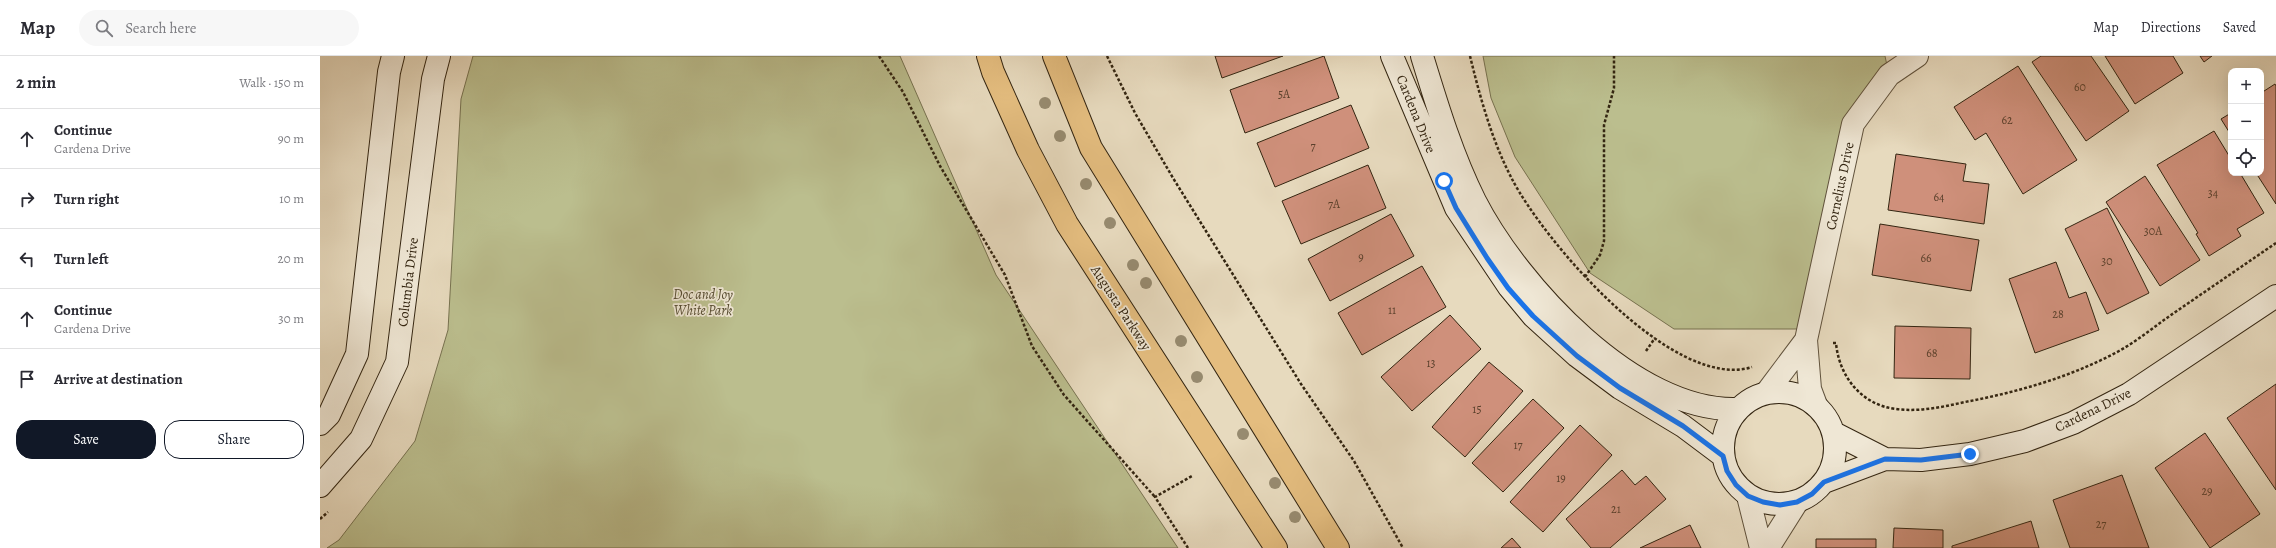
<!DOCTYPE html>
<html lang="en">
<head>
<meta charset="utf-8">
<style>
	body { margin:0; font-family:Alegreya,serif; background:#f7f7f7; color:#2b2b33 }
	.controls { position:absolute; right:12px; top:12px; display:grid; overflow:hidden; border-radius:8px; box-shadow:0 4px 16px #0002 }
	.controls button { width:36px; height:36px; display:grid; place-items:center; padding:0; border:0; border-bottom:1px solid #e1e1e2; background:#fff; color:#2b2b33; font:20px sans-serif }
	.stop { position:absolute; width:12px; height:12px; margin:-9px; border:3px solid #1a73e8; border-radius:50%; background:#fff }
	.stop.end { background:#1a73e8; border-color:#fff; box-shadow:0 1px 4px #0008 }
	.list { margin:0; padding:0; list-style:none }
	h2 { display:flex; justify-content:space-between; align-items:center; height:52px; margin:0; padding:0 16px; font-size:17px }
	h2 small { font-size:13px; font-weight:400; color:#7c7c81 }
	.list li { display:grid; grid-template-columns:26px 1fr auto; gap:12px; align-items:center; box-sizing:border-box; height:60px; padding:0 16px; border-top:1px solid #e1e1e2 }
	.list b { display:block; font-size:15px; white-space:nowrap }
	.list p { margin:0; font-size:13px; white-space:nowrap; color:#7c7c81 }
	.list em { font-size:13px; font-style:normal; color:#7c7c81 }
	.actions { display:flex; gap:8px; padding:12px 16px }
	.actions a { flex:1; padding:9px 0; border:1px solid #111827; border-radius:16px; text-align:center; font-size:14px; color:#111827 }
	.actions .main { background:#111827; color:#fff }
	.icon { flex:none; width:22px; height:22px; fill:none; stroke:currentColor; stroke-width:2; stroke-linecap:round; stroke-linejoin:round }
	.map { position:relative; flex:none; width:1956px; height:492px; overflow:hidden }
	header { display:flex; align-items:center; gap:24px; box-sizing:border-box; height:56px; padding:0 20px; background:#fff; border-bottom:1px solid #e1e1e2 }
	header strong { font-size:19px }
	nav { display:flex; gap:22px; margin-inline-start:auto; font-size:14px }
	.search { width:280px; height:36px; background:#f7f7f7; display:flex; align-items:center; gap:10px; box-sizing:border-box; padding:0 14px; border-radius:22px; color:#7c7c81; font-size:15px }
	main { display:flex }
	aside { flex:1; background:#fff }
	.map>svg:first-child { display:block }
</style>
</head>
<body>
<header>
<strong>Map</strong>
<div class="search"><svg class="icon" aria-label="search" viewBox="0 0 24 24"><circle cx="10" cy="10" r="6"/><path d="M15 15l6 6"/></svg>Search here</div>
<nav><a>Map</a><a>Directions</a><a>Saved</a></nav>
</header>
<main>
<aside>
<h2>2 min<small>Walk · 150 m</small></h2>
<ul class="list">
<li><svg class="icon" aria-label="ahead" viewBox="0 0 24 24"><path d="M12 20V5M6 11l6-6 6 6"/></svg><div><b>Continue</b><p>Cardena Drive</p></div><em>90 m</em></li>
<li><svg class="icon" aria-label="right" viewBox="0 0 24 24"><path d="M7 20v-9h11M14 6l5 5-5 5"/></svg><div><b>Turn right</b></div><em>10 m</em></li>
<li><svg class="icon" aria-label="left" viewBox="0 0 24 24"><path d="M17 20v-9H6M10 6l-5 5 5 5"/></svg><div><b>Turn left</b></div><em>20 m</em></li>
<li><svg class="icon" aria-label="ahead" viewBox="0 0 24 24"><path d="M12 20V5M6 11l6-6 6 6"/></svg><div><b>Continue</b><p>Cardena Drive</p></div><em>30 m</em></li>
<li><svg class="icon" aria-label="arrive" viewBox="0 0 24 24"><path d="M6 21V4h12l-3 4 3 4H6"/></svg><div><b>Arrive at destination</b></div></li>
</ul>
<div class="actions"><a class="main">Save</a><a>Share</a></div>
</aside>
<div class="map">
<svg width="1956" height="492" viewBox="0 0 1956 492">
	<rect width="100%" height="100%" fill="#e7dabe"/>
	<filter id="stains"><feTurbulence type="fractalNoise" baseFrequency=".005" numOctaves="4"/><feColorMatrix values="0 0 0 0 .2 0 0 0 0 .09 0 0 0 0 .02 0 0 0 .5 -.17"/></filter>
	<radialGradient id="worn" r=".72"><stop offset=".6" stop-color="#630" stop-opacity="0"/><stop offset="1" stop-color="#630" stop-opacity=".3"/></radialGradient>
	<!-- green -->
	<path fill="#bbbe8e" stroke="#777250" d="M153 0H580L676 219 858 492H7L19 484 95 385 128 274 141 43Z
		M1163 0H1565L1569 19 1533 69 1488 273H1354L1270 217 1195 101 1171 42Z"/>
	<!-- building -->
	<path fill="#cf907b" stroke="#332511" d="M895 0H963L902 22Z
		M1004 0 1019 42 925 77 910 34Z
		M1721 0H1771L1809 55 1766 85 1712 6Z
		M1785 0H1853L1863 17 1815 48Z
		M1880 0H1892L1884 6Z
		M1698 10 1757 104 1703 138 1666 77 1655 84 1634 51Z
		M1955 28 1956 30V148L1936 117H1941V37Z
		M1031 49 1049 92 955 131 937 87Z
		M1911 57V79L1901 63Z
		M1894 75 1911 103V117H1920L1944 157 1917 173 1921 180 1889 200 1876 178 1878 177 1837 109Z
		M1576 98 1646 108 1643 125 1669 128 1664 168 1568 154Z
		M1048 109 1066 152 981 188 962 145Z
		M1825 120 1880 204 1840 230 1786 146Z
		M1787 152 1829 237 1787 258 1745 173Z
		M1071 158 1094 200 1010 245 988 203Z
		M1560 168 1659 184 1651 235 1552 219Z
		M1736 206 1749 242 1766 236 1779 274 1715 297 1689 223Z
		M1102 210 1126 251 1042 299 1018 257Z
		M1130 259 1161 293 1092 355 1061 321Z
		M1575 270 1651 272 1650 323 1574 322Z
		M1169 306 1203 335 1145 401 1112 371Z
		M1956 328V434L1907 362Z
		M1213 343 1244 372 1183 436 1152 407Z
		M1260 369 1292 399 1223 476 1190 446Z
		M1885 377 1940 458 1890 492 1835 412Z
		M1302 414 1315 429 1326 420 1346 443 1290 492H1271L1246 463Z
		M1802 419 1829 492H1750L1733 444Z
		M1711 465 1719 492H1632V490Z
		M1370 469 1381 492H1320Z
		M1574 472 1623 474V492H1573Z
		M1192 482 1201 492H1181Z
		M1496 483H1556V492H1496Z"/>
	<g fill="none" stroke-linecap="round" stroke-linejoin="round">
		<!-- street casing -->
		<g stroke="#60523c" stroke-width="24">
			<path id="street" d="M1447 336 1486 284
				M1496 349 1490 333 1486 284 1533 68 1569 19 1597 0
				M1428 440 1441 492
				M1448 492 1477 446"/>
		</g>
		<!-- secondary casing -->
		<g stroke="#332511" stroke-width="24">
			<path id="secondary" d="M1072 0 1136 152 1189 231 1213 260 1257 300 1300 332 1363 370 1403 400
				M1102 0C1117 49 1132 99 1155 145 1198 229 1315 357 1418 353
				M1403 392a56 56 0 1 1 112 0a56 56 0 1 1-112 0Z
				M0 368 9 359 37 298 69 16 73 0
				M1514 377 1565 403
				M1504 426 1565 403 1601 404 1650 398 1705 385 1753 367 1809 338 1956 240
				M0 430 41 383 77 306 113 23 119 0"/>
		</g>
		<!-- primary casing -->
		<g stroke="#332511" stroke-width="24">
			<path id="primary" d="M668 0 673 16 708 94 747 168 956 492
				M734 0 771 92 1018 492"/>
		</g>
		<!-- path -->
		<path stroke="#332511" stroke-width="2.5" stroke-dasharray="3 2" stroke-linecap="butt" d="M559 0 583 36 620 110 685 219 712 290 744 339 835 441
			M787 0 815 57 853 122 981 328 1034 405 1083 492
			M1150 0C1160 41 1172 85 1192 123 1224 185 1353 336 1432 311
			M1265 221 1280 199 1284 185V69L1294 32V0
			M1513 287H1516C1519 320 1541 349 1576 353 1600 356 1622 351 1645 346 1698 336 1751 321 1799 295 1817 285 1834 271 1851 259 1886 235 1921 211 1956 187
			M1326 295 1335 282
			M0 463 8 456
			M868 492 835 441 872 420"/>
		<!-- street -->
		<use href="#street" stroke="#efe7d5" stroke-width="22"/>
		<!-- secondary -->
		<use href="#secondary" stroke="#efe7d5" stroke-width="22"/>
		<!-- primary -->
		<use href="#primary" stroke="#e4bd7f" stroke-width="22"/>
	</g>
	<!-- trees -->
	<g fill="#978b70">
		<circle cx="725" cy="47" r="6"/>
		<circle cx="740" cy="80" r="6"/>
		<circle cx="766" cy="128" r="6"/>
		<circle cx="790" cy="167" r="6"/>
		<circle cx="813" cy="209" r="6"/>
		<circle cx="826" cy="227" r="6"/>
		<circle cx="861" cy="285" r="6"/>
		<circle cx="877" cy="321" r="6"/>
		<circle cx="923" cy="378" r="6"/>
		<circle cx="955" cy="427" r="6"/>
		<circle cx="975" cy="461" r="6"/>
	</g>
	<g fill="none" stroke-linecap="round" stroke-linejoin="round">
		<!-- route -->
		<path stroke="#1a73e8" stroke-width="5" d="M1124 125 1136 152 1167 202 1188 232 1213 260 1257 300 1300 332 1363 370 1403 400 1407 415 1416 429 1428 440 1443 446 1460 449 1477 446 1492 438 1504 426 1565 403 1601 404 1650 398"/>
	</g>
	<g text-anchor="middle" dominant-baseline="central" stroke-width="3.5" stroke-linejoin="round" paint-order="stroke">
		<!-- number labels -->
		<g font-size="12" fill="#5a402c">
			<text x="1760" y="31">60</text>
			<text x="964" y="38">5A</text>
			<text x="1687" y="64">62</text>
			<text x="993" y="90">7</text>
			<text x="1893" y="137">34</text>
			<text x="1619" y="141">64</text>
			<text x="1014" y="148">7A</text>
			<text x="1833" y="175">30A</text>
			<text x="1041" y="201">9</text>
			<text x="1606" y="202">66</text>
			<text x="1787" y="205">30</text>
			<text x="1072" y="254">11</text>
			<text x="1738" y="258">28</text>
			<text x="1612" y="297">68</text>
			<text x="1111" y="307">13</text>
			<text x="1157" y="353">15</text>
			<text x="1198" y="389">17</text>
			<text x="1241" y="422">19</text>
			<text x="1887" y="435">29</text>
			<text x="1296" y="453">21</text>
			<text x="1781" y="468">27</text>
		</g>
		<!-- street labels -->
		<g font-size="14" fill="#332511" stroke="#efe7d5">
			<text transform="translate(1096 58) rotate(68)">Cardena Drive</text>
			<text transform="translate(1520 130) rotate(-78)">Cornelius Drive</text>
			<text transform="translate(88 226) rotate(-83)">Columbia Drive</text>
			<text transform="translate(801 252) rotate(57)">Augusta Parkway</text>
			<text transform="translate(1773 354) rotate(-26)">Cardena Drive</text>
		</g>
		<!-- park labels -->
		<g font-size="14" font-style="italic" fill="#554b30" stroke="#efe7d5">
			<text x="383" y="238">Doc and Joy<tspan x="383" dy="16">White Park</tspan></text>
		</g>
	</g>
	<rect width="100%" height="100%" filter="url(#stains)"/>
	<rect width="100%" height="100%" fill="url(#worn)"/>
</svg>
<div class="controls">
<button>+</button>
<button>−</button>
<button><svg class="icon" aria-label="locate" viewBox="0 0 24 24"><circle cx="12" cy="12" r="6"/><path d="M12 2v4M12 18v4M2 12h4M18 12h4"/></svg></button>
</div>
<div class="stop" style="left:1124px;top:125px"></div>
<div class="stop end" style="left:1650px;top:398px"></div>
</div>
</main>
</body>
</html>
